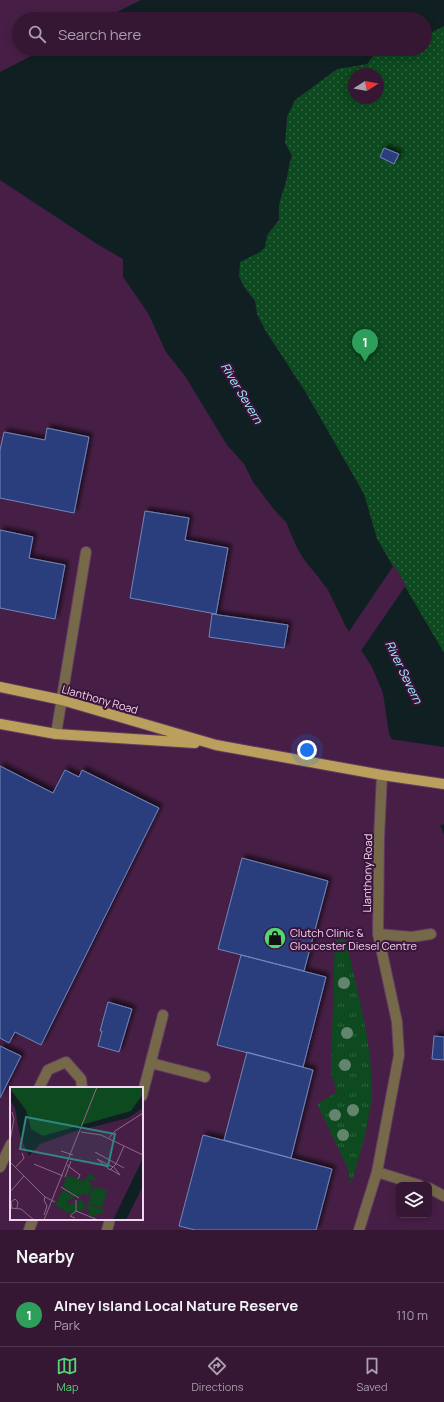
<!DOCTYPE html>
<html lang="en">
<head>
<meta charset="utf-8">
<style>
	body { margin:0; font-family:Manrope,sans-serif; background:#3d203c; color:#f1f3f6 }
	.controls { position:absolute; right:12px; bottom:12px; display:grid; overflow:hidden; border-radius:6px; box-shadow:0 2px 10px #0003 }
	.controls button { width:36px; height:36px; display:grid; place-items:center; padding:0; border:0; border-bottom:1px solid #4f364f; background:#351734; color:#f1f3f6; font:20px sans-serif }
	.compass { position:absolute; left:348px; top:68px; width:36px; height:36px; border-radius:50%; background:#351734; box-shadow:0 2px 10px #0003; rotate:79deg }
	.you { position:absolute; left:307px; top:750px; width:14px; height:14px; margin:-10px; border:3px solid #fff; border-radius:50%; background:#1a73e8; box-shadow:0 0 0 6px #1a73e833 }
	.badge { display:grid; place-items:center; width:26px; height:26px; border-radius:50%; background:#53d673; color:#fff; font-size:13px; font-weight:700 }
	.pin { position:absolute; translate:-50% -33px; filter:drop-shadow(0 1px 2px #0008) }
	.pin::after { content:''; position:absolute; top:21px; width:14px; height:12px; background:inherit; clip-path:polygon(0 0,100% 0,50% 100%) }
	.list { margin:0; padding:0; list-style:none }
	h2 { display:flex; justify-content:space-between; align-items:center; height:52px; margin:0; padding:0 16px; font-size:17px }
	h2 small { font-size:13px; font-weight:400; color:#aa9fac }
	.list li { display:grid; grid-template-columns:26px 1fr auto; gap:12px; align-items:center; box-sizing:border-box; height:64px; padding:0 16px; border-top:1px solid #4f364f }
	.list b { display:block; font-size:15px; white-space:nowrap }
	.list p { margin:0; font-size:13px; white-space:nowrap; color:#aa9fac }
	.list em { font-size:13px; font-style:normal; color:#aa9fac }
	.icon { flex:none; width:22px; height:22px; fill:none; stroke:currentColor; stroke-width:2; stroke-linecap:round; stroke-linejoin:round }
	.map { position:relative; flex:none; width:444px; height:1230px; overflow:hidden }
	.search { position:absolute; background:#351734; box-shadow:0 2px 10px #0003; left:12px; right:12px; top:12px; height:44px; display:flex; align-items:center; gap:10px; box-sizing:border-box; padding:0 14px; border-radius:22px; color:#aa9fac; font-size:15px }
	.sheet { height:116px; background:#351734 }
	nav { display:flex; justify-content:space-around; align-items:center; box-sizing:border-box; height:56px; border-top:1px solid #4f364f; background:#351734; font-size:11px; color:#aa9fac }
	nav a { display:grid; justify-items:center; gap:2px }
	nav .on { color:#53d673 }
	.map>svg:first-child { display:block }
</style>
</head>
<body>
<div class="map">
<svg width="444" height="1230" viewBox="0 0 444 1230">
	<defs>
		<pattern id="grass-tufts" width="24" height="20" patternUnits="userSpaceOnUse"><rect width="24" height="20" fill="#0d4a1f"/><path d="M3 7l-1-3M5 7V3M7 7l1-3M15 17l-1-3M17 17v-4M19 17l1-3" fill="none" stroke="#316340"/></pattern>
		<pattern id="park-dots" width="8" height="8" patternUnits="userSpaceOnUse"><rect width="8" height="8" fill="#0d4a1f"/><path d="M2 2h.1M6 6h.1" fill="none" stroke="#316340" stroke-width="1.8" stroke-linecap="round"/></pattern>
		<filter id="shadow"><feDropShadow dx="3.5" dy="-3.5" stdDeviation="2" flood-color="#0009"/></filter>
	</defs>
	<rect width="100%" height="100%" fill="#471f46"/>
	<!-- grass -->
	<path fill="url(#grass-tufts)" d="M344 932 364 1020 370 1055 372 1097 365 1136 351 1184 347 1167 317 1104 337 1092 331 1073 335 933Z"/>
	<!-- park -->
	<path fill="url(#park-dots)" fill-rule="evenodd" d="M444 26V653L377 539 364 494 306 393 265 330 257 314 255 301 244 287 239 276 240 262 248 257 279 220C278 204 280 200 285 185 288 175 288 166 292 156L285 143 287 117 295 100 337 69 366 64 376 52 388 49H425V36ZM354 74H378V98H354Z"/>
	<!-- water -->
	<path fill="#102022" d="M141 0H444V26L425 36V19H103Z
		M45 49H388L376 52 367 64 337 69 295 100 287 117 285 143 292 156C288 167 288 175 285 185 280 200 278 204 279 220L267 235 265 247 260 252 240 262 239 276 244 287 255 301 257 314 265 330 306 393 364 494 377 539 444 653V835L442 829 389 734 383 693 372 667 346 627 328 590 319 578 305 561 297 548 286 522 276 512 253 482 244 464 227 445 185 376 166 352 148 313 123 277V259L97 244 0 180V72Z"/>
	<!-- pier -->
	<path fill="#471f46" d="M394 565 406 585 360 652 348 633Z
		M390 739 444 747V824L438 826Z"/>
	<!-- building -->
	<path fill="#2c3e7d" stroke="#7185ba" filter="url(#shadow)" d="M384 148 399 154 394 164 380 157Z
		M47 428 89 437 74 513 0 498V450L4 432 45 440Z
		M145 511 189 518 185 540 228 548 216 614 130 598Z
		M0 530 33 537 29 558 65 565 55 619 0 608Z
		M212 614 288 625 284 648 209 637Z
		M0 766 53 793 65 770 79 777 82 770 159 808 41 1045 15 1032 9 1043 0 1038Z
		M242 858 328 881 304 971 218 949Z
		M241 955 326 977 303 1067 217 1045Z
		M108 1002 132 1009 119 1052 98 1046 102 1031H100Z
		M434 1036 444 1037V1060L432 1059Z
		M0 1046 21 1056 0 1098Z
		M247 1052 313 1070 291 1158 224 1140Z
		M203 1135 332 1169 316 1230H195L179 1226Z"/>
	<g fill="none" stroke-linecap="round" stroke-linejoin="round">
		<!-- minor casing -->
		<g stroke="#623c61" stroke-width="12">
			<path id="minor" d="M56 734 86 552
				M378 934 412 937 431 934
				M151 1063 205 1077
				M39 1088 48 1070 66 1062 81 1079 82 1088
				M142 1096 163 1015
				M0 1167 11 1144
				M377 1172 419 1185
				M429 1188 444 1196
				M29 1230 33 1219
				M107 1230 110 1219
				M359 1230 377 1172 399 1055 397 1022 378 934 379 838 382 775"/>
		</g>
		<!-- major casing -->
		<g stroke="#623c61" stroke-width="12">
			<path id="major" d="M0 687 62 700 216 745 382 775 444 784
				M0 724 56 734 195 743"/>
		</g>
		<!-- minor -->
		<use href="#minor" stroke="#76694a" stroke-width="10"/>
		<!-- major -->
		<use href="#major" stroke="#baa05c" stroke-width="10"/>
	</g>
	<!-- trees -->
	<g fill="#64856d">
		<circle cx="344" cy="983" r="6"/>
		<circle cx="347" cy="1033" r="6"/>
		<circle cx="345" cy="1065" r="6"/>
		<circle cx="353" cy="1110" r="6"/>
		<circle cx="335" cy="1115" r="6"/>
		<circle cx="343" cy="1135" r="6"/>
	</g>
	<!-- icons -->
	<defs>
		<g id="shop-disc" transform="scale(1.15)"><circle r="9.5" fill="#53d673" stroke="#3c143b"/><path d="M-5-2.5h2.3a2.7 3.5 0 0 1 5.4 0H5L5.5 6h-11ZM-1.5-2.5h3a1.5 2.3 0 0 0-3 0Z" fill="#111"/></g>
	</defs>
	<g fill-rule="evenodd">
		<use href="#shop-disc" x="275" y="938"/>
	</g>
	<g text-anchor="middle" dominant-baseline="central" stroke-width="4" stroke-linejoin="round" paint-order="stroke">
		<!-- street labels -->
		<g font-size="11" fill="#f1d7ef" stroke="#3c143b">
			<text transform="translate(100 699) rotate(16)">Llanthony Road</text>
			<text transform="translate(367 873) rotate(-89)">Llanthony Road</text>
		</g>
		<!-- poi labels -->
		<g font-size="11" fill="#f1d7ef" stroke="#3c143b" text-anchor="start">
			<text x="290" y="932">Clutch Clinic &amp;<tspan x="290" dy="13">Gloucester Diesel Centre</tspan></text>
		</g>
		<!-- water labels -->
		<g font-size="12" font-style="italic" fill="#9df1ff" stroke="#3c143b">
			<text transform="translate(242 393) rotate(59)">River Severn</text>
			<text transform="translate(404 672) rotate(64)">River Severn</text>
		</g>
	</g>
	<!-- overview -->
	<g transform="translate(10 1087)">
		<rect width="133" height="133" fill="#471f46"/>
		<path d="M0 0H133V7L121 24 33 49 21 42 18 29ZM80 86 88 94 79 92 82 100 78 109 74 106 69 110 53 100 57 88 74 94ZM83 100 97 103 92 121 78 116ZM53 103 66 109 57 114V118L65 115 66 123 69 112 75 117 73 123 60 127 45 118ZM77 117 94 123 93 127H87L84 130 79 128 80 124 83 125 76 122Z" fill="#0d4a1f"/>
		<path d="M0 2 16 23 21 42 33 49 121 24 133 7V21L118 31 63 45 30 57 19 69 10 49 5 21 0 13ZM133 71V99L116 133H103Z" fill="#102022"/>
		<path fill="none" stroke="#8b698a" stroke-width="1" d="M71 45 91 48 133 68M99 51 105 44 133 26M0 54 4 32 2 25M51 64 63 68M85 65 114 81M0 75 35 110 45 115M24 77 53 89M57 78 70 88 68 92M103 80 87 72 100 83 106 77 114 59M5 81 14 71 12 66M100 82 110 88 103 79M55 90 61 74M51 100 69 111M0 105 14 89M0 121 11 122 24 133M2 121 1 115 5 112 8 115 7 121M66 124 88 133M34 128 37 119 34 113 35 110M65 131 60 129 66 124V113M34 133 87 0"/>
		<path fill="#318581" fill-opacity="0.15" stroke="#318581" stroke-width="2" d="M16 30 105 47 98 79 10 62Z"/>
		<rect width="133" height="133" fill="none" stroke="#f1d7ef" stroke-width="2"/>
	</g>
</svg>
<div class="controls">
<button><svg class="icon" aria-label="layers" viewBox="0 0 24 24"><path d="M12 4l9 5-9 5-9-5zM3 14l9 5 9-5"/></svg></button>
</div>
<svg class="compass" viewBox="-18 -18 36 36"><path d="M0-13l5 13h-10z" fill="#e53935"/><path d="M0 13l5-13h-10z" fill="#aa9fac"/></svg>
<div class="you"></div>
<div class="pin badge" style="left:365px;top:362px;background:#2e9e5b">1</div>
<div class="search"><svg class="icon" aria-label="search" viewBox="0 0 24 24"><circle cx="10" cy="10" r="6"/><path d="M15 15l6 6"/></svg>Search here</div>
</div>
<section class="sheet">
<h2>Nearby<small></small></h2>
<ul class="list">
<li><span class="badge" style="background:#2e9e5b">1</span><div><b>Alney Island Local Nature Reserve</b><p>Park</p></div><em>110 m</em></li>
</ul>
</section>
<nav>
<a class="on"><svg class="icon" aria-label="map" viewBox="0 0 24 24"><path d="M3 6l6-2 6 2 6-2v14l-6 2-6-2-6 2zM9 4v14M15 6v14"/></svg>Map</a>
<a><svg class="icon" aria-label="directions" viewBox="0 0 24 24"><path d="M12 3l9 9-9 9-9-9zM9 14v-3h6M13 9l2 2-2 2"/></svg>Directions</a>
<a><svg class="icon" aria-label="saved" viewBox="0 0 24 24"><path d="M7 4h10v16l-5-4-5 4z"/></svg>Saved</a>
</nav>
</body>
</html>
